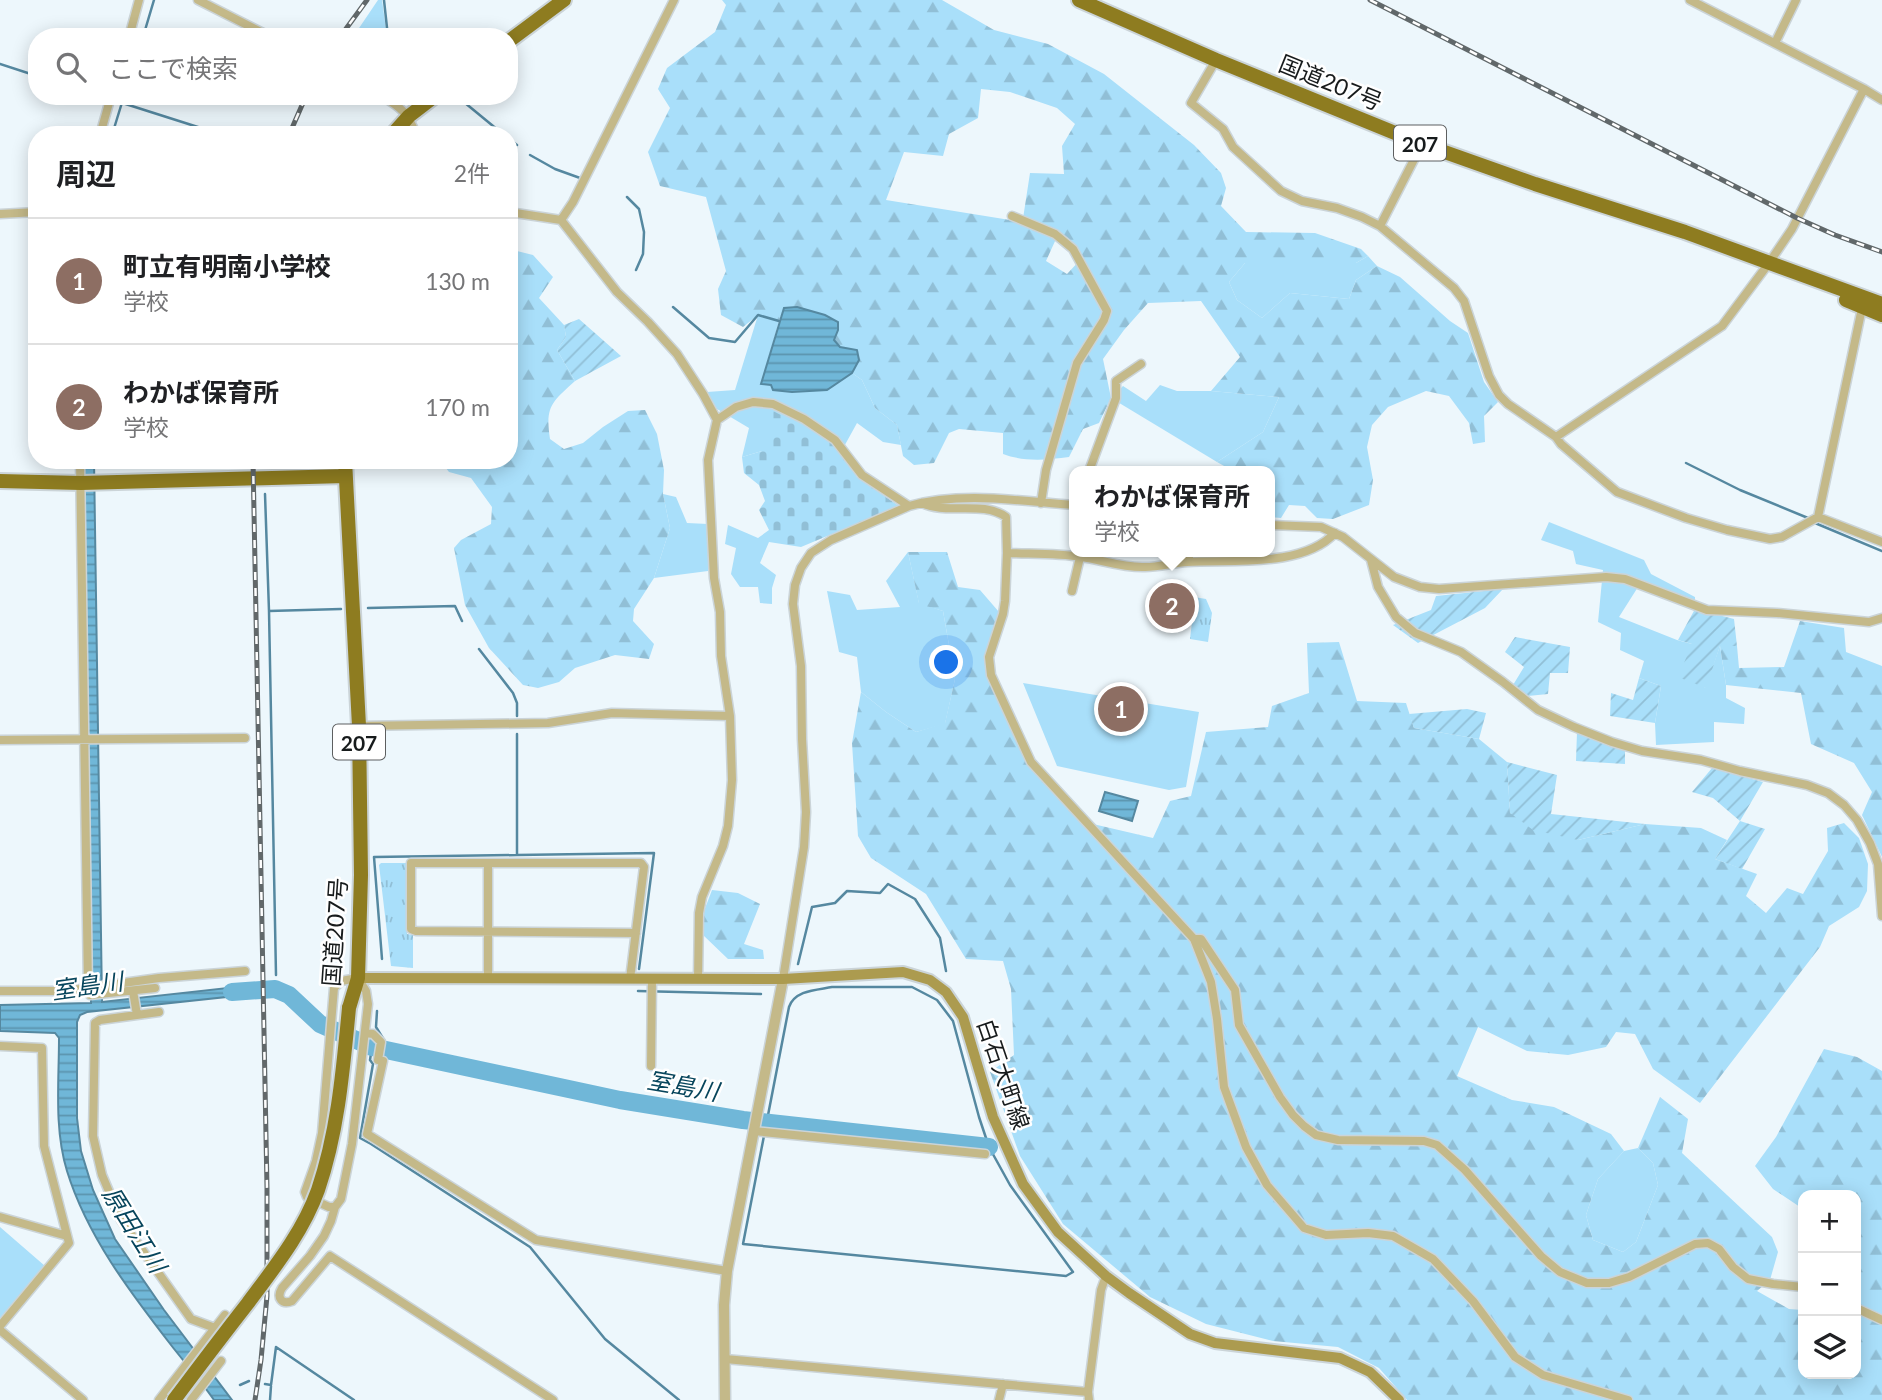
<!DOCTYPE html>
<html lang="ja">
<head>
<meta charset="utf-8">
<style>
	body { margin:0; font-family:Lato,"Noto Sans JP",sans-serif; background:#f6f6f6; color:#202124 }
	.controls { position:absolute; right:21px; bottom:21px; display:grid; overflow:hidden; border-radius:14px; box-shadow:0 4px 18px #0003 }
	.controls button { width:63px; height:63px; display:grid; place-items:center; padding:0; border:0; border-bottom:2px solid #e0e0e0; background:#fff; color:#202124; font:35px sans-serif }
	.you { position:absolute; left:947px; top:663px; width:24px; height:24px; margin:-18px; border:5px solid #fff; border-radius:50%; background:#1a73e8; box-shadow:0 0 0 10px #1a73e833 }
	.badge { display:grid; place-items:center; width:46px; height:46px; border-radius:50%; background:#d93025; color:#fff; font-size:23px; font-weight:700 }
	.pin { position:absolute; translate:-50% -50%; border:4px solid #fff; box-shadow:0 2px 7px #0006 }
	.popup { position:absolute; left:1069px; top:466px; width:206px; height:91px; box-sizing:border-box; display:grid; place-content:center; border-radius:14px; background:#fff; filter:drop-shadow(0 2px 5px #0005); font-size:23px; white-space:nowrap; color:#757577 }
	.popup b { font-size:26px; color:#202124 }
	.popup::after { content:''; position:absolute; left:50%; top:100%; margin-left:-14px; border:14px solid transparent; border-top-color:#fff }
	.list { margin:0; padding:0; list-style:none }
	h2 { display:flex; justify-content:space-between; align-items:center; height:91px; margin:0; padding:0 28px; font-size:30px }
	h2 small { font-size:23px; font-weight:400; color:#757577 }
	.list li { display:grid; grid-template-columns:46px 1fr auto; gap:21px; align-items:center; box-sizing:border-box; height:126px; padding:0 28px; border-top:2px solid #e0e0e0 }
	.list b { display:block; font-size:26px; white-space:nowrap }
	.list p { margin:0; font-size:23px; white-space:nowrap; color:#757577 }
	.list em { font-size:23px; font-style:normal; color:#757577 }
	.icon { flex:none; width:38px; height:38px; fill:none; stroke:currentColor; stroke-width:2; stroke-linecap:round; stroke-linejoin:round }
	.map { position:relative; flex:none; width:1882px; height:1400px; overflow:hidden }
	.search { position:absolute; background:#fff; box-shadow:0 4px 18px #0003; left:28px; top:28px; width:490px; height:77px; display:flex; align-items:center; gap:18px; box-sizing:border-box; padding:0 24px; border-radius:28px; color:#757577; font-size:26px }
	.panel { position:absolute; background:#fff; box-shadow:0 4px 18px #0003; left:28px; top:126px; width:490px; height:343px; border-radius:28px }
	.map>svg:first-child { display:block }
</style>
</head>
<body>
<div class="map">
<svg width="1882" height="1400" viewBox="0 0 1882 1400">
	<defs>
		<pattern id="forest-firs" width="22" height="20" patternUnits="userSpaceOnUse" patternTransform="scale(1.75)"><rect width="22" height="20" fill="#a9dffa"/><path d="M5 1l3.5 6h-7zM16 11l3.5 6h-7z" fill="#91bfd6"/></pattern>
		<pattern id="cemetery-stones" width="16" height="16" patternUnits="userSpaceOnUse" patternTransform="scale(1.75)"><rect width="16" height="16" fill="#a9dffa"/><path d="M2 7V4a2 2 0 0 1 4 0v3zM10 15v-3a2 2 0 0 1 4 0v3z" fill="#91bfd6"/></pattern>
		<pattern id="park-tufts" width="24" height="20" patternUnits="userSpaceOnUse" patternTransform="scale(1.75)"><rect width="24" height="20" fill="#a9dffa"/><path d="M3 7l-1-3M5 7V3M7 7l1-3M15 17l-1-3M17 17v-4M19 17l1-3" fill="none" stroke="#91bfd6"/></pattern>
		<pattern id="garden-furrows" width="10" height="10" patternUnits="userSpaceOnUse" patternTransform="scale(1.75)"><rect width="10" height="10" fill="#a9dffa"/><path d="M-1 1l2-2M0 10L10 0M9 11l2-2" fill="none" stroke="#91bfd6"/></pattern>
		<pattern id="water-rules" width="6" height="5" patternUnits="userSpaceOnUse" patternTransform="scale(1.75)"><rect width="6" height="5" fill="#70b7d8"/><path d="M0 2.5h6" fill="none" stroke="#5b94ae"/></pattern>
	</defs>
	<rect width="100%" height="100%" fill="#edf7fc"/>
	<!-- grass -->
	<path fill="#a9dffa" d="M378 0H382L386 29 367 34V37H353Z
		M1368 256 1377 266 1356 280 1349 299 1290 293 1262 318 1237 300 1229 282 1245 263H1356Z
		M758 315 779 321 761 384 827 390 852 373 862 380 875 408 897 425 901 445 883 442 857 423 841 452 762 451 742 457 749 428 717 409 707 392 735 390Z
		M1160 385 1177 391H1211L1279 397 1263 432 1217 462 1111 398 1123 386 1146 401Z
		M663 494 676 497 687 523 708 524V571L654 578 670 528Z
		M1549 522 1644 560 1651 574 1695 597V609L1638 587 1619 617 1677 640 1692 644 1705 688 1720 646 1726 685V698L1745 708 1744 724 1714 722V742L1656 745 1655 723 1661 686 1639 678 1644 661 1620 650 1621 633 1598 622 1603 570 1576 564 1573 551 1541 540Z
		M728 525 758 538 769 530V542L760 563 776 575 772 588V604L760 603 758 587H740L731 574 736 548 725 544Z
		M908 552 919 603 943 611 955 679 945 724 916 732 886 712 861 692 857 657 839 652 827 591 850 595 857 610 900 607 886 581Z
		M1023 683 1199 712 1186 787 1169 790 1057 766Z
		M1638 1148 1653 1163 1658 1185 1636 1242 1623 1252 1593 1240 1586 1215 1598 1179 1624 1151Z
		M0 1227 45 1266 0 1319Z"/>
	<!-- forest -->
	<path fill="url(#forest-firs)" fill-rule="evenodd" d="M722 0H942L994 30 1048 44 1104 74 1194 145 1221 173 1226 188 1221 206 1246 232 1315 233 1361 249 1368 256 1356 263H1245L1229 282 1237 300 1262 318 1290 293 1349 299 1356 280 1377 266 1400 277 1450 321 1468 333 1484 382 1498 402 1484 416 1485 442 1473 444 1469 423 1449 396 1426 391 1388 407 1372 425 1367 447 1373 480 1369 505 1333 519 1317 518 1305 506 1289 505 1281 518 1270 517V471H1233L1217 462 1263 432 1279 397 1211 391 1240 357 1201 301 1148 303 1124 330 1103 359 1111 398 1099 423 1083 429 1069 457C1047 460 1024 462 1003 454V433L959 429 949 433 934 463 914 465 903 456 897 425 875 408 862 380 852 373 859 360 839 347 834 339 838 330 784 308 779 321 758 315 743 327 721 315 718 289 726 271 706 197 660 186 648 152 670 108 658 89 667 68 715 32 726 5ZM981 89 1010 92 1057 108 1075 124 1062 146 1064 174 1030 173 1022 225 1010 220 886 200 904 152 943 156 949 134 978 118ZM1056 239 1082 258 1067 274 1046 261Z
		M509 249 533 255 553 277 539 298 564 325 566 337 557 350 575 381C552 402 545 406 550 439L564 449 583 443 603 427 628 411 645 410 657 434 664 470 663 494 670 528 654 578 634 609 633 621 654 644 649 659 615 655 575 668 559 682 538 688 523 685 489 648 465 605 454 548 461 540 491 524 492 507 471 478 449 472 440 460H509Z
		M908 552H947L958 587 980 590 999 612 992 658 995 674 1035 759 1093 824 1153 838 1170 801 1191 796 1206 732 1268 727 1272 706 1309 693 1307 643 1339 642 1357 701 1406 703 1414 728 1479 739 1507 762 1510 813 1578 840 1645 824 1701 828 1727 840 1715 859 1757 874 1746 896 1766 913 1787 888 1803 894 1828 851 1827 828 1844 823 1859 838 1868 864 1867 891 1859 907 1829 926 1820 947 1700 1103 1653 1069 1635 1034 1616 1032 1606 1047 1568 1055 1527 1051 1478 1027 1457 1076 1512 1100 1554 1107 1611 1134 1624 1151 1598 1179 1586 1215 1593 1240 1623 1252 1636 1242 1658 1185 1653 1163 1638 1148 1660 1097 1688 1119 1682 1153 1772 1237 1778 1252 1770 1280 1757 1291 1789 1309 1803 1310V1374H1856V1195H1803V1209L1773 1189 1755 1166 1776 1137 1824 1049 1857 1057 1882 1071V1400H1407L1379 1368 1338 1347 1273 1341 1206 1324 1150 1297 1063 1224 1020 1156 990 1072 1014 1055 1011 989 1003 961 966 959 926 894 871 858 858 836 852 743 861 692 886 712 916 732 945 723 955 679 943 611 919 604Z
		M1800 621 1844 628 1846 652 1882 666V857L1862 815 1872 792 1854 763 1811 744 1801 693 1726 685 1720 646H1737L1739 668 1784 667Z
		M712 890 738 893 760 904 744 944 763 950 764 959H728L703 935 704 911Z"/>
	<!-- cemetery -->
	<path fill="url(#cemetery-stones)" d="M773 411 829 440 841 452 857 477 899 506 801 547 769 542V530L759 510 765 501 759 485 744 473 742 457 762 451Z"/>
	<!-- park -->
	<path fill="url(#park-tufts)" d="M1159 591 1206 599 1212 613 1208 642 1190 639 1192 622 1156 616Z
		M381 863H407V934L413 935V968L391 966 379 865Z"/>
	<!-- garden -->
	<path fill="url(#garden-furrows)" d="M579 319 621 356 575 381 557 350 566 337 564 325Z
		M1503 589 1485 608 1418 643 1393 625 1431 610 1436 596Z
		M1695 609 1734 619 1737 646H1720L1706 688 1678 677 1692 644 1678 640Z
		M1515 637 1570 647 1568 673H1550L1548 694 1528 696 1513 685 1524 667 1505 652Z
		M1639 678 1661 686 1655 723 1610 716 1611 693 1633 700Z
		M1467 709 1486 713 1479 739 1414 728 1409 714Z
		M1577 732 1625 750V764L1576 761Z
		M1507 762 1557 775 1551 814 1645 824 1578 840 1533 830 1510 813Z
		M1712 768 1763 782 1740 821 1765 829 1742 869 1715 859 1740 821 1713 798 1692 792Z"/>
	<!-- water -->
	<path fill="url(#water-rules)" stroke="#5588a0" stroke-width="2" d="M797 307 825 315 838 322V330L834 340 840 347 857 350 859 360 852 373 827 390 792 392 773 390 771 385 761 384 784 308Z
		M84 460H94L102 1002 254 985V994L87 1012 80 1015 77 1022V1118L81 1151 93 1190 115 1239 164 1310 232 1400H214C201 1381 185 1363 171 1345 130 1292 87 1236 67 1171 54 1129 59 1082 59 1038L55 1033 0 1031V1005L91 1003Z
		M1105 792 1138 801 1132 821 1099 811Z"/>
	<g fill="none" stroke-linecap="round" stroke-linejoin="round">
		<!-- stream -->
		<path stroke="#5588a0" stroke-width="2.5" d="M384 0 388 37
			M143 37 154 0
			M0 64 37 76
			M101 96 104 97
			M459 98 504 135
			M113 100 223 135
			M112 135 124 96
			M509 139 517 145
			M530 155 555 169 580 178
			M627 197 639 209 644 232 643 254 636 270
			M673 307 709 338 735 342 758 315 779 321
			M264 460V466
			M1686 463 1740 490 1808 518
			M265 494 269 611 341 609
			M1815 523 1882 551
			M368 608 455 606 462 621
			M269 611 276 975
			M479 649 513 693 517 703V716
			M517 734V855L654 853 639 969
			M382 959 374 857 517 855
			M798 964 812 907 835 903 847 891 880 893 888 884 915 899 940 938 946 971
			M832 987H912L937 1000 953 1021 979 1117 989 1147 1010 1185 1073 1272 1066 1276 743 1244 789 1007C795 990 817 990 832 987Z
			M638 991 761 994
			M377 1011 376 1027 384 1040V1043
			M372 1047 370 1060 373 1064 360 1138 371 1144 530 1247 605 1339 679 1400
			M265 1384 271 1385 276 1347 354 1400
			M240 1385 249 1381
			M270 1400 271 1386"/>
		<!-- river -->
		<path stroke="#70b7d8" stroke-width="18" d="M232 992 275 989 289 995 320 1024 372 1047 620 1100 743 1120 989 1147"/>
		<!-- minor casing -->
		<g stroke="#cbd4d8" stroke-width="11">
			<path id="minor" d="M198 0 271 37
				M1690 0 1864 89 1882 100
				M129 37 139 0
				M1775 43 1796 0
				M1216 60 1191 103 1223 129 1233 147 1281 191 1302 201 1337 208 1362 217 1380 226 1454 288 1464 301 1489 376 1499 395 1508 404 1556 437 1561 444 1617 492 1686 518 1727 530 1770 539 1782 537 1818 517 1862 308
				M382 96C402 108 408 113 416 135
				M100 135 111 96
				M509 212 561 220 617 292 648 322 677 354 703 394 717 420 708 460 714 578 720 612 721 656 730 716 732 780 728 826 723 846 702 897 699 913 698 979
				M0 214 37 212
				M1012 216 1055 234 1073 249 1107 311 1104 320 1077 363 1046 470 1041 503
				M561 220 573 202 674 0
				M1380 226 1422 144
				M717 420 736 407 753 402 773 404 804 419 835 440 862 475 909 506
				M1556 437 1722 326 1769 263 1792 229 1864 89
				M80 460 88 988
				M1089 471 1116 398V381L1141 364
				M922 503C945 515 983 500 1006 517L1007 553 1005 601 1003 614 989 657 991 675 1031 762 1194 939 1211 982 1217 1019 1224 1087 1246 1147 1267 1185 1304 1228 1326 1235 1368 1233 1393 1236 1433 1259 1473 1301 1515 1357 1543 1375 1628 1400
				M1818 517 1882 542
				M1270 525 1321 527 1343 537 1394 577 1420 587 1439 589 1606 577 1625 579 1707 610 1777 613 1869 622 1882 618
				M1007 553C1032 554 1057 553 1082 557 1102 560 1124 568 1145 567 1159 567 1173 563 1187 562 1232 559 1302 568 1335 533
				M1371 560 1378 587 1396 617 1415 633 1461 652 1503 682 1538 710 1574 727 1612 742 1642 751 1701 760 1740 771 1807 785 1828 793 1844 805 1857 820 1870 843 1878 864 1882 916
				M1188 562 1190 552
				M1072 591 1081 553
				M359 726 548 723 612 713 730 716
				M0 740 245 738
				M1194 939H1201L1235 990 1239 1025 1280 1097 1293 1115 1304 1126 1316 1135 1338 1140 1424 1141 1437 1145 1465 1170 1541 1256 1560 1272 1587 1283H1609L1629 1277 1695 1244 1708 1243 1719 1249 1733 1267 1748 1279 1773 1284 1803 1287
				M488 978V863
				M630 979 644 867 641 863H411V929L416 931 636 933
				M783 979 804 847 806 812 802 739 801 666 793 604 795 585 801 568 811 553 831 540 909 506C962 491 1019 501 1074 505
				M0 991H66L159 978 245 971
				M133 991 137 1015
				M90 995 155 988
				M159 1012 100 1020 95 1023 93 1136 102 1175 121 1220 191 1319 215 1328
				M366 1033 373 1034 381 1042 378 1060 383 1061 367 1134 536 1240 727 1271
				M0 1046 42 1048 44 1146 69 1243 0 1326
				M651 1066 652 979
				M753 1131 985 1154
				M335 1207H329L307 1197 305 1192 316 1161 322 1133 334 988 341 981 358 978 366 991 368 1004 352 1144 341 1199 335 1207 331 1221 324 1236 310 1256 282 1288C276 1298 282 1305 292 1301L330 1256 553 1400
				M0 1217 67 1236
				M1856 1308 1882 1320
				M0 1330 83 1400
				M725 1359 1088 1392 1089 1400
				M1088 1392 1101 1290 1106 1276
				M159 1400 225 1315
				M191 1400 221 1361
				M999 1400 1003 1384"/>
		</g>
		<!-- tertiary casing -->
		<g stroke="#cbd4d8" stroke-width="13">
			<path id="tertiary" d="M725 1400 724 1305 727 1271 783 979"/>
		</g>
		<!-- secondary casing -->
		<g stroke="#cbd4d8" stroke-width="14">
			<path id="secondary" d="M358 978 783 979 903 972 930 980 946 992 963 1017 993 1117 1023 1184 1058 1232 1106 1276 1129 1293 1190 1334 1215 1343 1340 1358 1370 1372 1399 1400"/>
		</g>
		<!-- trunk casing -->
		<g stroke="#cbd4d8" stroke-width="18">
			<path id="trunk" d="M1079 0 1216 60 1422 144 1535 184 1685 232 1882 304
				M509 41 564 0
				M392 135 409 116 435 96
				M1846 300 1882 315
				M345 460 359 726 361 875 358 978 349 1008
				M0 481 81 483 345 476"/>
		</g>
		<!-- minor -->
		<use href="#minor" stroke="#c4b989" stroke-width="8"/>
		<!-- tertiary -->
		<use href="#tertiary" stroke="#c4b989" stroke-width="10"/>
		<!-- secondary -->
		<use href="#secondary" stroke="#ac9b4f" stroke-width="10"/>
		<!-- trunk -->
		<use href="#trunk" stroke="#8e7c20" stroke-width="14"/>
		<!-- rail casing -->
		<g stroke="#61686a" stroke-width="5">
			<path id="rail" d="M1370 0 1797 218 1835 235 1882 252
				M340 37 367 0
				M289 135 306 96
				M253 460 267 1188V1296L261 1360 255 1400"/>
		</g>
		<!-- rail -->
		<use href="#rail" stroke="#fff" stroke-width="2.5" stroke-dasharray="8" stroke-linecap="butt"/>
		<!-- trunk-bridge casing -->
		<g stroke="#cbd4d8" stroke-width="18" stroke-linecap="butt">
			<path id="trunk-bridge" d="M174 1400C198 1368 223 1335 248 1303 274 1268 303 1232 318 1190 338 1131 343 1070 349 1008"/>
		</g>
		<!-- trunk-bridge -->
		<use href="#trunk-bridge" stroke="#8e7c20" stroke-width="14"/>
	</g>
	<g text-anchor="middle" dominant-baseline="central" stroke-width="5" stroke-linejoin="round" paint-order="stroke">
		<!-- shield labels -->
		<g fill="#fff" stroke="#5d5f60" stroke-width="2">
			<rect x="1394" y="125.5" width="52" height="35" rx="5"/>
			<rect x="333" y="724.5" width="52" height="35" rx="5"/>
		</g>
		<g font-size="21" font-weight="bold" fill="#171b1c">
			<text x="1420" y="143">207</text>
			<text x="359" y="742">207</text>
		</g>
		<!-- street labels -->
		<g font-size="23" fill="#171b1c" stroke="#fff">
			<text transform="translate(1331 82) rotate(22)">国道207号</text>
			<text transform="translate(334 932) rotate(-86)">国道207号</text>
			<text transform="translate(1004 1074) rotate(71)">白石大町線</text>
		</g>
		<!-- water labels -->
		<g font-size="24" font-style="italic" fill="#07455c" stroke="#fff">
			<text transform="translate(87 985) rotate(-8)">室島川</text>
			<text transform="translate(683 1085) rotate(10)">室島川</text>
			<text transform="translate(135 1229) rotate(58)">原田江川</text>
		</g>
	</g>
</svg>
<div class="controls">
<button>+</button>
<button>−</button>
<button><svg class="icon" aria-label="layers" viewBox="0 0 24 24"><path d="M12 4l9 5-9 5-9-5zM3 14l9 5 9-5"/></svg></button>
</div>
<div class="you"></div>
<div class="pin badge" style="left:1121px;top:709px;background:#8d6e63">1</div>
<div class="pin badge" style="left:1172px;top:606px;background:#8d6e63">2</div>
<div class="popup"><b>わかば保育所</b>学校</div>
<div class="search"><svg class="icon" aria-label="search" viewBox="0 0 24 24"><circle cx="10" cy="10" r="6"/><path d="M15 15l6 6"/></svg>ここで検索</div>
<section class="panel">
<h2>周辺<small>2件</small></h2>
<ul class="list">
<li><span class="badge" style="background:#8d6e63">1</span><div><b>町立有明南小学校</b><p>学校</p></div><em>130 m</em></li>
<li><span class="badge" style="background:#8d6e63">2</span><div><b>わかば保育所</b><p>学校</p></div><em>170 m</em></li>
</ul>
</section>
</div>
</body>
</html>
